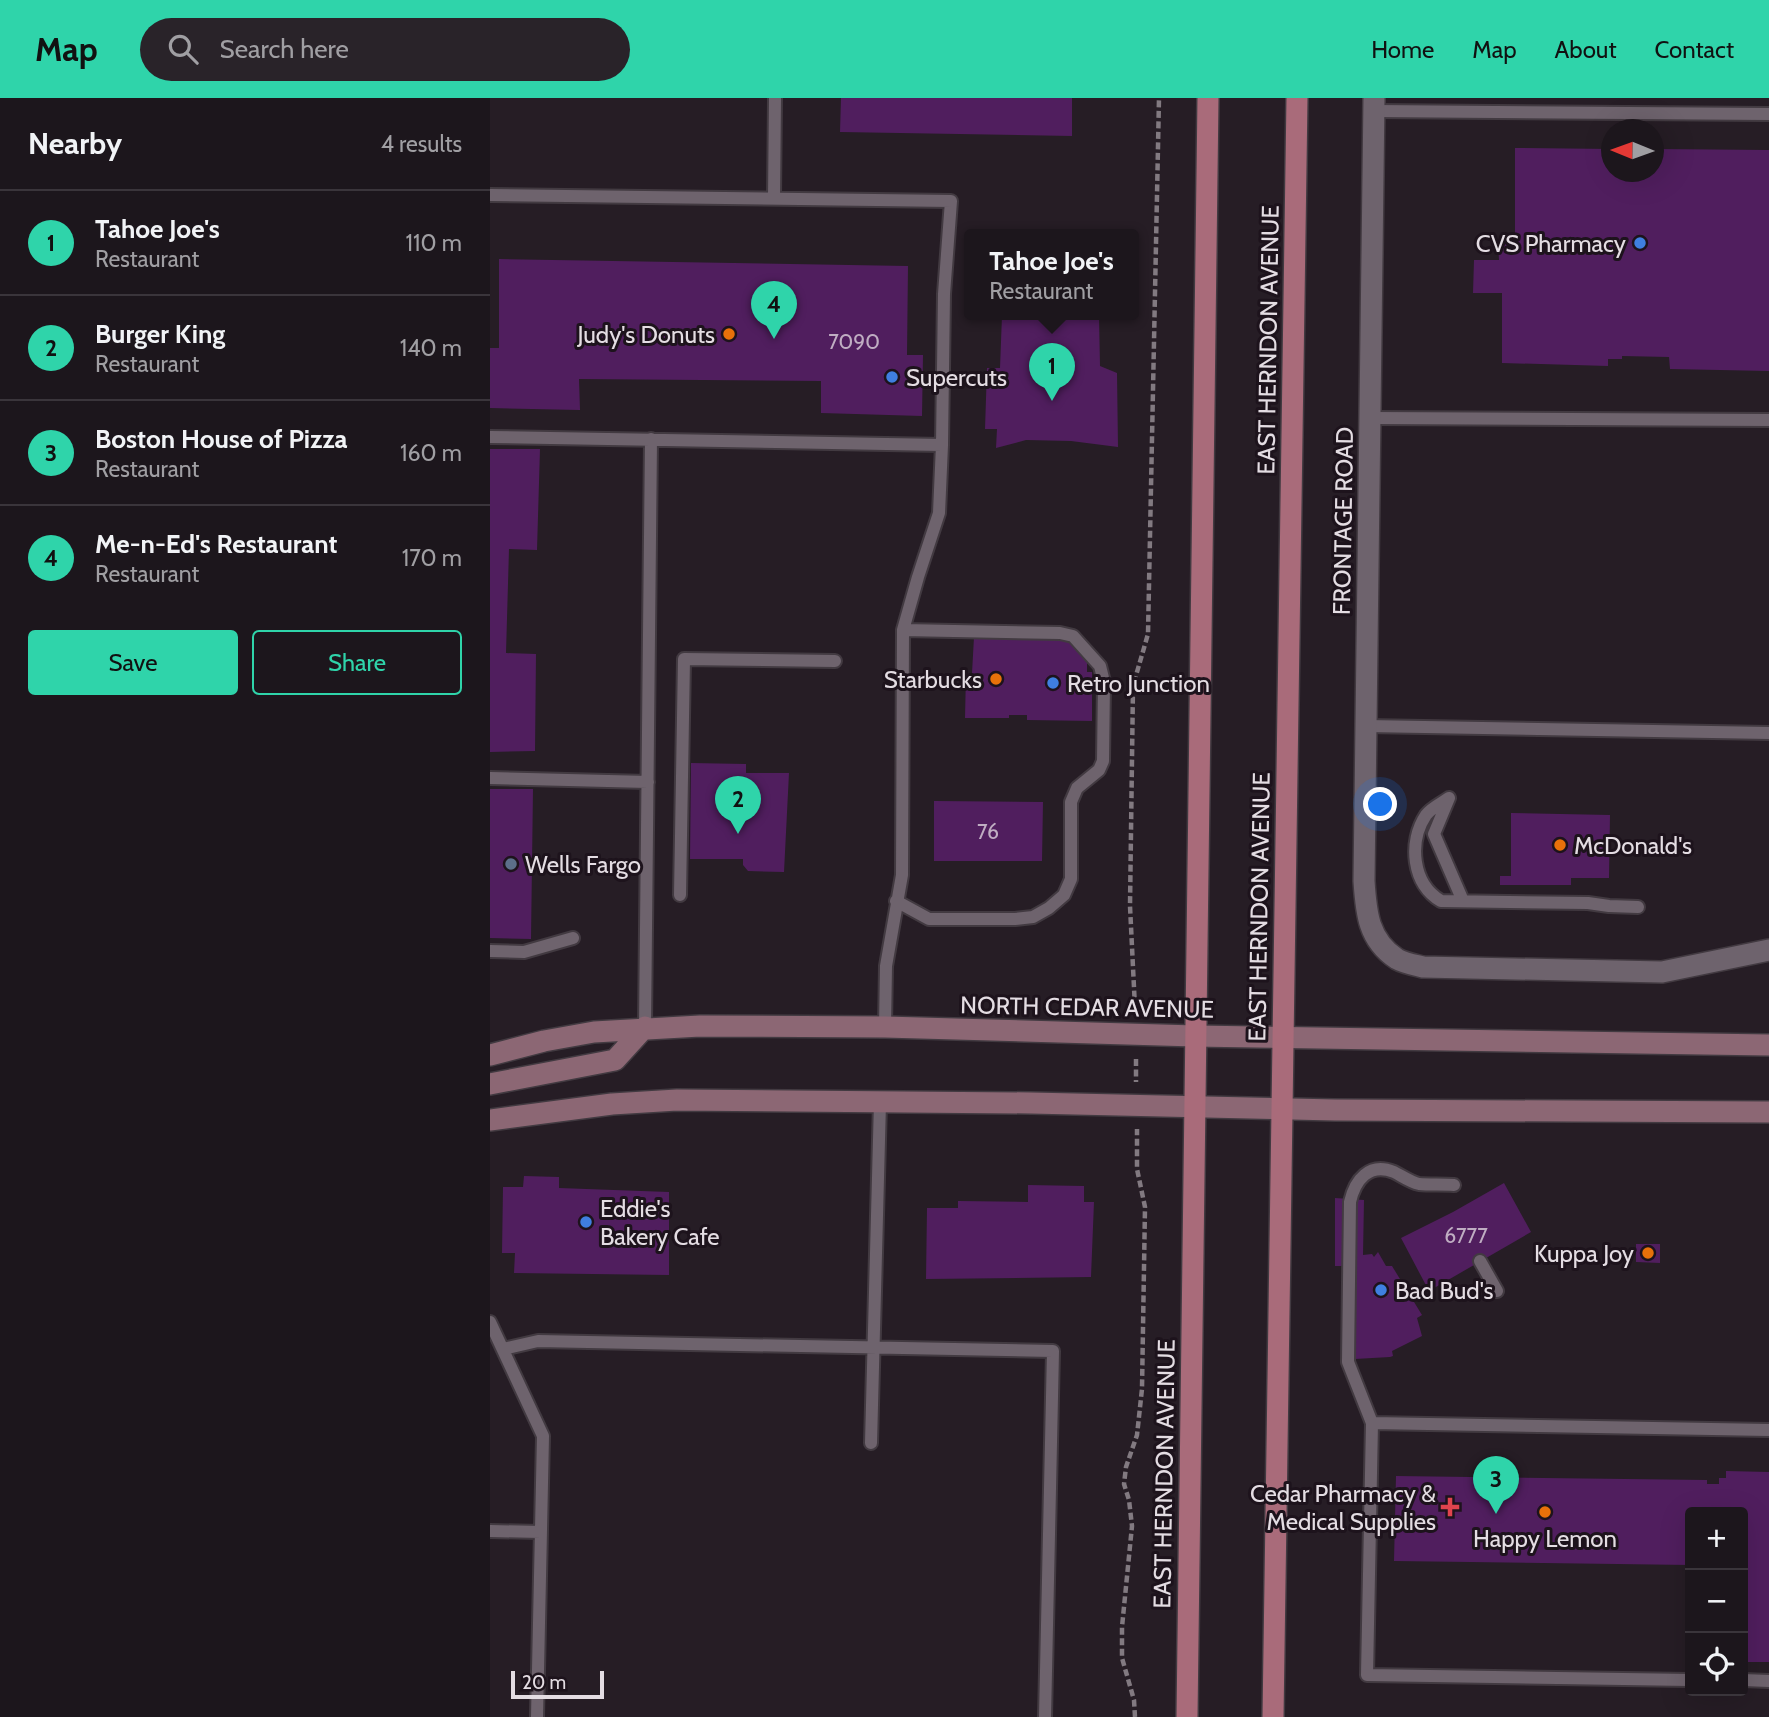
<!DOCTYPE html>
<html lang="en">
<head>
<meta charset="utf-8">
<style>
	body { margin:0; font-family:Cabin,sans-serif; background:#292329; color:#f1f3f6 }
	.controls { position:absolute; right:21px; bottom:21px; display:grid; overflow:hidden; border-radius:7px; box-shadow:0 7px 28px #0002 }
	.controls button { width:63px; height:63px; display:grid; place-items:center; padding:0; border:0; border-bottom:2px solid #3a353b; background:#1c161c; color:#f1f3f6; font:35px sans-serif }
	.compass { position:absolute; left:1111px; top:21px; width:63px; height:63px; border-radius:50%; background:#1c161c; box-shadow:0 7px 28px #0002; rotate:271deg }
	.scale { position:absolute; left:21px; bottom:18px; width:93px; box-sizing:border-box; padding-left:7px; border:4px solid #e4dde3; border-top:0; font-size:19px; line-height:24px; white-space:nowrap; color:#e4dde3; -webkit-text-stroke:5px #1d131c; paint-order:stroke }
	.you { position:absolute; left:891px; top:707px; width:24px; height:24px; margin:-18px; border:5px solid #fff; border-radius:50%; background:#1a73e8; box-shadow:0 0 0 10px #1a73e833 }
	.badge { display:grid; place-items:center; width:46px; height:46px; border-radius:50%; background:#2fd4aa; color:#111; font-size:23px; font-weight:700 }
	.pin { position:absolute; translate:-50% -58px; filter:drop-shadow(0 2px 4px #0008) }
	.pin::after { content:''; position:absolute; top:37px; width:24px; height:21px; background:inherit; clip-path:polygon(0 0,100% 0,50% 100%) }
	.popup { position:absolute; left:474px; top:131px; width:175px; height:91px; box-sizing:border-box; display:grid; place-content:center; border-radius:7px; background:#1c161c; filter:drop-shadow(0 2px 5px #0005); font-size:23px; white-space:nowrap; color:#a09fa3 }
	.popup b { font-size:26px; color:#f1f3f6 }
	.popup::after { content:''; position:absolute; left:50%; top:100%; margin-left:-14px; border:14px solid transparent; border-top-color:#1c161c }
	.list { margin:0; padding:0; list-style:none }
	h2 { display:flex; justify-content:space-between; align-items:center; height:91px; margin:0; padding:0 28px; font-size:30px }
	h2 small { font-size:23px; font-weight:400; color:#a09fa3 }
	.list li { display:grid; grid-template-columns:46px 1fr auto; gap:21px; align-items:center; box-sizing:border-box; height:105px; padding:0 28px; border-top:2px solid #3a353b }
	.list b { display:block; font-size:26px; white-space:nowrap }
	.list p { margin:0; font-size:23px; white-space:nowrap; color:#a09fa3 }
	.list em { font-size:23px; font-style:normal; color:#a09fa3 }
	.actions { display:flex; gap:14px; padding:21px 28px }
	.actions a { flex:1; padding:16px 0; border:2px solid #2fd4aa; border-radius:7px; text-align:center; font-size:24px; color:#2fd4aa }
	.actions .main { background:#2fd4aa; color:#111 }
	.icon { flex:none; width:38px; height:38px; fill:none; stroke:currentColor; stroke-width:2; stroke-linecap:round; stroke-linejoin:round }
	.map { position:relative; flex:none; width:1279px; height:1619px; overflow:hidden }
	header { display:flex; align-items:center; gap:42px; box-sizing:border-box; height:98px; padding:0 35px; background:#2fd4aa; color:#111 }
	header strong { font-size:33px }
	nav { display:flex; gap:38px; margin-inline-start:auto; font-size:24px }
	.search { width:490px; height:63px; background:#292329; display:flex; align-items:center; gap:18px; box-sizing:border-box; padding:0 24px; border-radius:38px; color:#a09fa3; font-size:26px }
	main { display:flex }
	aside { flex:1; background:#1c161c }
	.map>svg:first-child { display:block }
</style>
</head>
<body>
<header>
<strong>Map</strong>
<div class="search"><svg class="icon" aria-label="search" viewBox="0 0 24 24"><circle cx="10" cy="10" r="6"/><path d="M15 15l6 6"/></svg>Search here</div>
<nav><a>Home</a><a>Map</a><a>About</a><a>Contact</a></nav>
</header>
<main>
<aside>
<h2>Nearby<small>4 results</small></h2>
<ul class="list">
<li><span class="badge">1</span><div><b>Tahoe Joe's</b><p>Restaurant</p></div><em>110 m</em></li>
<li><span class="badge">2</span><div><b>Burger King</b><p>Restaurant</p></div><em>140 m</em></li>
<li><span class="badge">3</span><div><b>Boston House of Pizza</b><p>Restaurant</p></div><em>160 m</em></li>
<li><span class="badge">4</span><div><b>Me-n-Ed's Restaurant</b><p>Restaurant</p></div><em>170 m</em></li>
</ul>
<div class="actions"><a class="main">Save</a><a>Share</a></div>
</aside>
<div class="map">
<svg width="1279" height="1619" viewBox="0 0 1279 1619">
	<rect width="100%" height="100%" fill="#261d25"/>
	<!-- building -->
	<path fill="#501e5e" d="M351 0H582V38L350 34Z
		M1025 50 1122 51V74H1164V51L1279 52V273L1180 271 1179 259 1132 258V261H1118V268L1012 265V195H983L984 162H1009L1008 146H1025Z
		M9 161 418 168 417 257H433L432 318 331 315V283L89 281 90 312 0 310V250H9Z
		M512 217H609L610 268 627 275 628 349 581 343 536 342 506 350 507 331H495L497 270H510Z
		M0 351H50L47 452 19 451 16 555 46 556 45 653 0 654Z
		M484 539 575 540 597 562V574H602V623L537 622V617H519V620H475L476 575H482Z
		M201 665 256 666V675H299L294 774 258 773 253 767V761H200Z
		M0 691H43L41 841 0 840Z
		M444 703 553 704 552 763H444Z
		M1021 715 1120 717 1119 780H1081V787H1010V778H1021Z
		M34 1078 69 1079V1090L179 1094V1177L24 1175 25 1155H12L13 1089H33Z
		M1014 1085 1041 1134 939 1193 911 1140 963 1114Z
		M538 1087 594 1088V1104H604L601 1179 436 1181 437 1110H468V1103L538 1104Z
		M845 1100 874 1102 873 1157 882 1156 884 1159 888 1154 896 1168H902L932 1217 927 1220 932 1238 902 1253 903 1258 900 1259 865 1261 863 1252 864 1168H845Z
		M1146 1146H1170V1165L1146 1164Z
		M1236 1373 1279 1374V1564H1253V1414H1200V1467L904 1463 906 1378 1217 1382V1386H1229V1380H1236Z"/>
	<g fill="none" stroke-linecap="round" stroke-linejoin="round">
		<!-- service casing -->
		<g stroke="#423a41" stroke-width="16">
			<path id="service" d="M884 13 1279 16
				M0 97 461 103 454 196 452 347 0 339
				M284 100 285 0
				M881 320 1279 322
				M876 628 1279 635
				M0 680 158 684
				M959 700C952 705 941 710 936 717 918 744 922 786 951 803L1098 805 1119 808 1148 809
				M959 700 944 736 973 803
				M190 797 194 561 345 563
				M406 803 439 821H525L543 819 559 810 574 797 581 781V704L587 690 609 672 613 663 614 584 610 568 583 538 570 535 413 532
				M0 853 34 854 83 840
				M155 929 161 341
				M395 929 396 868 412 777 413 532 428 479 449 415 452 347
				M990 1163 1007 1193
				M0 1224 53 1338 47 1619
				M13 1251 48 1243 563 1253 555 1619
				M882 1325 858 1264 860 1104C865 1082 879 1064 904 1074 912 1078 920 1084 929 1086 940 1087 953 1086 964 1087
				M381 1345 390 1004
				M0 1433 51 1434
				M1200 1582 877 1577 882 1325 1279 1332
				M1253 1582 1279 1583"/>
		</g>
		<!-- minor casing -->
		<g stroke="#423a41" stroke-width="24">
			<path id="minor" d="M884 0 874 783C876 814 878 842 907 861 914 865 925 867 933 869L1172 874 1279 852"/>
		</g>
		<!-- secondary casing -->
		<g stroke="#423a41" stroke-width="24">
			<path id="secondary" d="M0 957 54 943 104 934 210 928 395 929 705 938 1279 947
				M0 986 125 962 155 929
				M0 1022 122 1006 187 1002 541 1005 845 1012 1279 1014"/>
		</g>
		<!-- primary casing -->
		<g stroke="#423a41" stroke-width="24">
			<path id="primary" d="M697 1619 718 0
				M783 1619 807 0"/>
		</g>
		<!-- path -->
		<path stroke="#827a81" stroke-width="4.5" stroke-dasharray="7 3.5" stroke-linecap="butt" d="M645 910 640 808 643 588 658 536 669 0
			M646 961V984
			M645 1619 644 1602 632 1560V1529L642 1428 639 1402 634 1386 636 1369 647 1337 652 1291 655 1109 647 1071V1031"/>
		<!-- service -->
		<use href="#service" stroke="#6e636d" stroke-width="12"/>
		<!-- minor -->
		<use href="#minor" stroke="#6e636d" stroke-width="21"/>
		<!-- secondary -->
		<use href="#secondary" stroke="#8c6774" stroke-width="21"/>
		<!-- primary -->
		<use href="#primary" stroke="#a96b7a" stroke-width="21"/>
	</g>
	<!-- markers -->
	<g fill="#3f7fe0" stroke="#1d131c" stroke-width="2.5">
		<circle cx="1150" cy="145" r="7"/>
		<circle cx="402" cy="279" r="7"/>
		<circle cx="563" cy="585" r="7"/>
		<circle cx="96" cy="1124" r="7"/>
		<circle cx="891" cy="1192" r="7"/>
	</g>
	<g fill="#e8710a" stroke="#1d131c" stroke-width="2.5">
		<circle cx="239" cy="236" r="7"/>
		<circle cx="506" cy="581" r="7"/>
		<circle cx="1070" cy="747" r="7"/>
		<circle cx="1158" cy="1155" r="7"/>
		<circle cx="1055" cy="1414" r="7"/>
	</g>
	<circle fill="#5c6f8a" stroke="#1d131c" stroke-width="2.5" cx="21" cy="766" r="7"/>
	<path fill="#e0444e" stroke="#1d131c" stroke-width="2.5" d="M956.5 1398.5h7v7h7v7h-7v7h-7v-7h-7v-7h7z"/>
	<g text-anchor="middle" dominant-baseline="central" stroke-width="6" stroke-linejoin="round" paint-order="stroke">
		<!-- number labels -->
		<g font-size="21" fill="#bfadc2">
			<text x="364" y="243">7090</text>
			<text x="498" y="733">76</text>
			<text x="976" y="1137">6777</text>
		</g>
		<!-- poi labels -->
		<g font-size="24" fill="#e4dde3" stroke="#1d131c" text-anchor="start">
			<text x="1136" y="145" text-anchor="end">CVS Pharmacy</text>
			<text x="225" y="236" text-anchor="end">Judy's Donuts</text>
			<text x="416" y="279">Supercuts</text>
			<text x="492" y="581" text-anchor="end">Starbucks</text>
			<text x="577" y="585">Retro Junction</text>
			<text x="1084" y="747">McDonald's</text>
			<text x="35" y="766">Wells Fargo</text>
			<text x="110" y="1110">Eddie's<tspan x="110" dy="28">Bakery Cafe</tspan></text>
			<text x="1144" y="1155" text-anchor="end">Kuppa Joy</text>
			<text x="905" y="1192">Bad Bud's</text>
			<text x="946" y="1395" text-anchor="end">Cedar Pharmacy &amp;<tspan x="946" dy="28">Medical Supplies</tspan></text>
			<text x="1055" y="1440" text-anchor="middle">Happy Lemon</text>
		</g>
		<!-- street labels -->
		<g font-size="24" fill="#e4dde3" stroke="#1d131c">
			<text transform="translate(778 242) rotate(-89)">EAST HERNDON AVENUE</text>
			<text transform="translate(853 423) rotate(-89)">FRONTAGE ROAD</text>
			<text transform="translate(769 809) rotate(-89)">EAST HERNDON AVENUE</text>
			<text transform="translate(597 909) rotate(1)">NORTH CEDAR AVENUE</text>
			<text transform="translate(674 1376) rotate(-89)">EAST HERNDON AVENUE</text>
		</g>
	</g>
</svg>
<div class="controls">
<button>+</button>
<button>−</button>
<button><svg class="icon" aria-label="locate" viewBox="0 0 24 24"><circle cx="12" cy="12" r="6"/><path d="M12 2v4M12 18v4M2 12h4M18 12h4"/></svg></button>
</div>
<svg class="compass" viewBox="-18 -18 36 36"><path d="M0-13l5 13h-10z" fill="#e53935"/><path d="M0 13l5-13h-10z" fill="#a09fa3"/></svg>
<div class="scale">20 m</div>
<div class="you"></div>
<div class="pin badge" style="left:562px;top:303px">1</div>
<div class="popup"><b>Tahoe Joe's</b>Restaurant</div>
<div class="pin badge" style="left:248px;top:736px">2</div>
<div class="pin badge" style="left:1006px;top:1416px">3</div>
<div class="pin badge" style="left:284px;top:241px">4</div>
</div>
</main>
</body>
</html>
